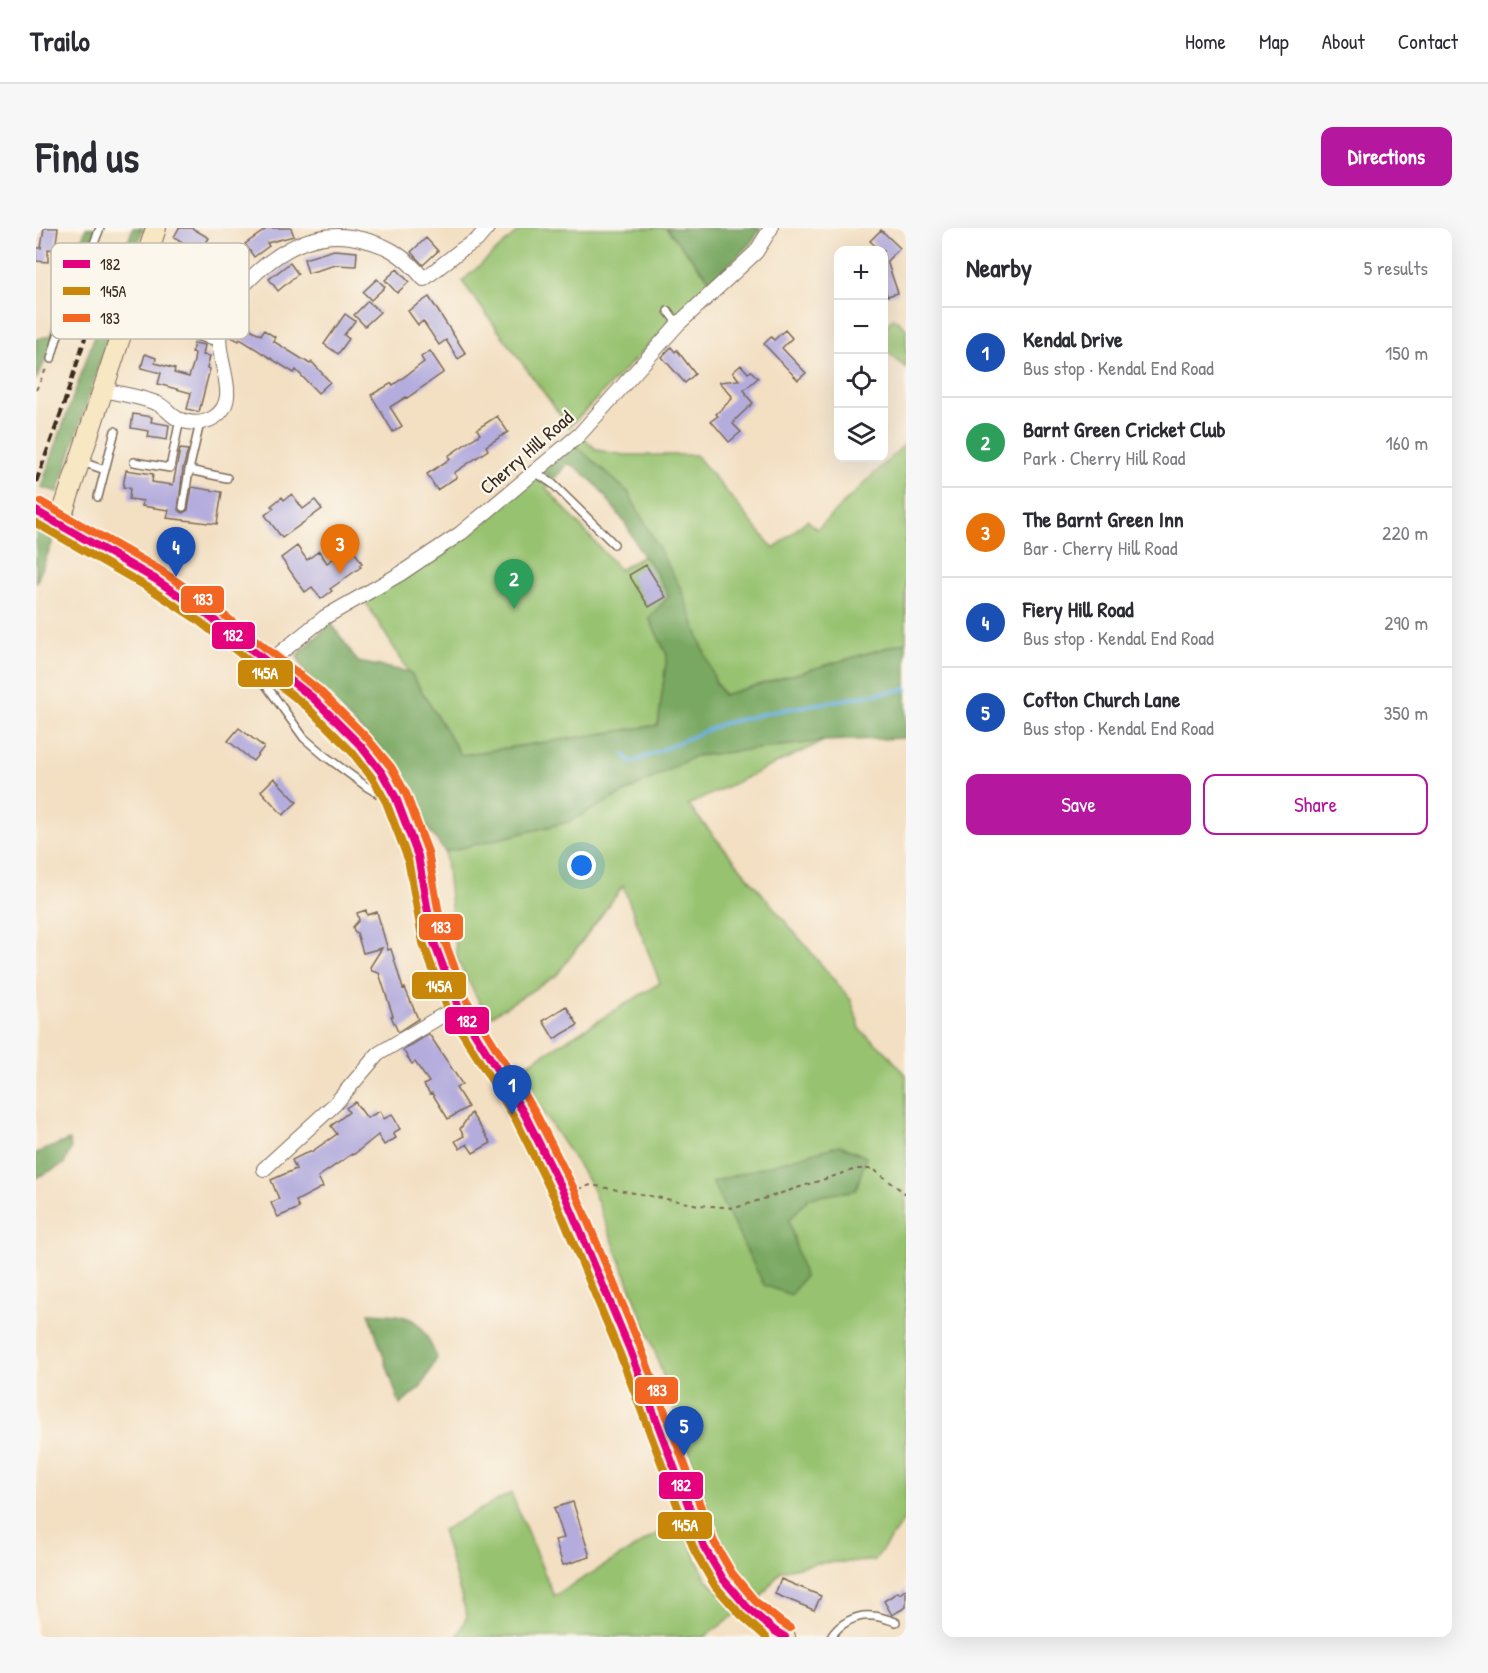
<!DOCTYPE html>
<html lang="en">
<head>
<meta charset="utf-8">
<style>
	body { margin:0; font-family:"Patrick Hand",sans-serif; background:#f7f7f7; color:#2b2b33 }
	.controls { position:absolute; right:18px; top:18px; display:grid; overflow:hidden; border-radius:12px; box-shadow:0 6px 24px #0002 }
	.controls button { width:54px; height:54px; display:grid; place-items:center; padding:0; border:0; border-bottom:2px solid #e1e1e2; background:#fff; color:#2b2b33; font:30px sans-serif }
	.you { position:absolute; left:546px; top:638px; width:21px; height:21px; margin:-15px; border:4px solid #fff; border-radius:50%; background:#1a73e8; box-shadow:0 0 0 9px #1a73e833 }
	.badge { display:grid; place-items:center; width:39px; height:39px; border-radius:50%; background:#b5179e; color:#fff; font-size:20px; font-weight:700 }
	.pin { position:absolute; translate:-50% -50px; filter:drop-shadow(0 2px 3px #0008) }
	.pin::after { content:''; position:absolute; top:32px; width:21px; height:18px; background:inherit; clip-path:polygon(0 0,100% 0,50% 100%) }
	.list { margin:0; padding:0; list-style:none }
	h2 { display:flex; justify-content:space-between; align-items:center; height:78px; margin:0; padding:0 24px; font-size:26px }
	h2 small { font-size:20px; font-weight:400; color:#7c7c81 }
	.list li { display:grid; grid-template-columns:39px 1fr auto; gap:18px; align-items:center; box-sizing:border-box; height:90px; padding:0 24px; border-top:2px solid #e1e1e2 }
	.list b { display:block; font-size:22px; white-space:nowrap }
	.list p { margin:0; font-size:20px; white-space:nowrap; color:#7c7c81 }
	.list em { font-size:20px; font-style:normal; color:#7c7c81 }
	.actions { display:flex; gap:12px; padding:18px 24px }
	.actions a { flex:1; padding:14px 0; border:2px solid #b5179e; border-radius:12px; text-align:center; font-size:21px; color:#b5179e }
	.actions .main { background:#b5179e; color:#fff }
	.icon { flex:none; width:33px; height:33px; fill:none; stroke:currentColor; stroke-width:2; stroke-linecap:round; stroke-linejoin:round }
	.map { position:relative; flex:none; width:870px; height:1409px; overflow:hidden; border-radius:12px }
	header { display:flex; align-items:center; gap:36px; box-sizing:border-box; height:84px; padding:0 30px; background:#fff; border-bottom:2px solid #e1e1e2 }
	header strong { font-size:28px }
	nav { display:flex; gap:33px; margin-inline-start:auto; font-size:21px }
	.intro { display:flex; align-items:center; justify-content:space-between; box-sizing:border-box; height:144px; padding:0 36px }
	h1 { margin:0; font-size:42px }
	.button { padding:15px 27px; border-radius:12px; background:#b5179e; color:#fff; font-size:21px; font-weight:700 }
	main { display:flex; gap:36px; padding:0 36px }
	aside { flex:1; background:#fff; border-radius:12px; box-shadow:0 6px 24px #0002 }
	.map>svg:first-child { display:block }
</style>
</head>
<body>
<header>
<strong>Trailo</strong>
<nav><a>Home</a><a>Map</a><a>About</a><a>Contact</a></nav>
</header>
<div class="intro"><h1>Find us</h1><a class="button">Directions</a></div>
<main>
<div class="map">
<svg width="870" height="1409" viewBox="0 0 870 1409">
	<rect width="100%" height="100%" fill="#fbf7ec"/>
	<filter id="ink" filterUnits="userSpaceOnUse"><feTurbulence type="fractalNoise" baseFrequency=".0167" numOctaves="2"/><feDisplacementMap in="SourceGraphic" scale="12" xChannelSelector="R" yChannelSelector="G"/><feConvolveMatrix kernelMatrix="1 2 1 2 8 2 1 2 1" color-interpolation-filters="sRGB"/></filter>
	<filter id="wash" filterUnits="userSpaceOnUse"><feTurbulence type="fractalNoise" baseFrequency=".008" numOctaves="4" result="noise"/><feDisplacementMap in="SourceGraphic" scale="24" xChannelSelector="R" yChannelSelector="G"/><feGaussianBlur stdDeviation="1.35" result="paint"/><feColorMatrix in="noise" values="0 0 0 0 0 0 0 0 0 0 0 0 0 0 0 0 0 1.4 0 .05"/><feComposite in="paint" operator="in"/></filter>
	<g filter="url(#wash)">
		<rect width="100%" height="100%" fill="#f3dfc2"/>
		<!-- green -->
		<path fill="#97c270" stroke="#697647" stroke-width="1.5" d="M486 0H630L675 53 533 199 426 53Z
			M857 90 870 100V140L848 121V101Z
			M548 210 561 222 588 227H660L738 321 771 292 781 301 870 215V414L688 467 680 455 592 264 539 217Z
			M508 243 518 251 510 260 584 342 607 328 615 336 634 368 613 390 631 427 622 497 424 527 329 373Z
			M788 513 652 577 815 772 825 803 849 823 870 847V1289L838 1333 780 1335 745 1343 718 1378 685 1321 615 1112 555 957 480 843 624 755 587 658 521 747 452 790 421 732 409 624 532 594 659 528Z
			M475 1265 518 1368 644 1292 669 1349 702 1385 668 1409H421L431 1388 406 1302Z"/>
		<!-- forest -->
		<path fill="#79a862" stroke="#5a6940" stroke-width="1.5" d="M50 0H60L9 133 0 152V111L14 108Z
			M97 0H107L22 264 5 259Z
			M630 0H725L716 14 675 53Z
			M539 217 592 264 645 361 680 455 687 467 870 414V510L788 513 659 528 532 594 409 624 389 596 340 516 274 454 261 428 295 395 322 434 374 444 425 527 622 497 631 427 613 390 633 368 615 336 607 328 589 295 575 276 561 258 545 243 532 235 518 251 508 243Z
			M0 299 19 308 0 355Z
			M33 912 35 921 28 936 0 950V925Z
			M804 917 830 929 820 962 773 970 753 992 768 1048 755 1067 728 1057 676 954Z
			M333 1085C378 1087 383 1088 401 1130L385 1159 364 1177Z"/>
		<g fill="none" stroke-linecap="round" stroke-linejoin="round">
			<!-- stream -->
			<path stroke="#67aede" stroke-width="4" d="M588 526 595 535 685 496 740 483 870 461"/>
		</g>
		<g id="blocks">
			<!-- building -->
			<path fill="#b3acdd" d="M8 0H22L19 22 12 21V34L0 33V20H5Z
				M143 0H156L173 10 164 25 138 9Z
				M232 0H255L258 8 231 15 233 18 218 29 209 16Z
				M845 2 864 20 851 33 862 65 851 68 848 56V22H844L834 13Z
				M390 10 402 23 387 37 375 24Z
				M298 22 321 24 320 38 300 37 272 45 268 31Z
				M254 35 262 46 242 63 233 51Z
				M361 41 373 54 361 65 349 52Z
				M341 51 349 59 335 72 327 64Z
				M393 69 430 126 422 131 410 112 403 117 387 93 382 97 372 83Z
				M332 73 344 84 329 98 318 87Z
				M309 86 319 93 308 107 313 111 302 126 288 116Z
				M200 93 225 107 228 102 239 109 237 113 274 136 276 134 294 154 282 165 260 142 258 145 204 111 203 113 193 108Z
				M749 102 756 110 746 120 770 145 762 152 728 116 735 109 738 112Z
				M158 115 169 117 167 127 174 128 171 140 174 141 163 184 151 181 155 165 122 156 125 145 105 140 109 126 120 130 119 135 139 141 138 145 153 149 158 133 159 125 156 124Z
				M635 119 639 124 641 122 659 146 649 155 626 129Z
				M394 123 408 144 371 170 370 169 354 179 366 198 357 204 335 167 356 155 357 157 388 134 385 129Z
				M705 137 712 145 715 143 722 150 708 162 711 166 710 167 717 175 698 193 699 194 697 196 705 204 693 214 675 193 682 188 680 186 696 171 695 170 696 168 683 154 703 152 697 144Z
				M97 186 116 189 115 194 133 197 131 212 112 209 113 203 95 200Z
				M461 188 472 204 450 218 452 222 418 245 421 249 401 262 391 246 414 231 412 228 444 206 441 201Z
				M144 221 152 222 147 241 142 282 147 285 152 282 156 259 186 264 181 296 131 290 133 282 106 278 107 273 93 271 94 260 87 259 90 242 117 246 116 254 137 257Z
				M256 266 267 281 279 272 286 281 246 310 229 287 238 280 235 278 246 269 248 272Z
				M261 318 271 332 283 323 291 335 298 330 301 334 318 323 326 335 323 337 325 339 294 361 296 363 285 371 276 359 269 364 245 330Z
				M610 337 630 369 613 379 593 347Z
				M203 500 228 519 217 533 192 513Z
				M238 550 261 574 247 587 225 563Z
				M330 682 331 687 341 684 352 722 355 721 367 761 369 760 382 791 362 804 355 788H357L343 745 336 743 334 739 346 720 327 725 321 705 318 703 317 699 323 692 321 685Z
				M530 778 542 797 518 811 507 793Z
				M393 806 426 856 420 860 432 879 412 891 396 865 394 866 388 857 393 854 379 834 376 836 367 822Z
				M319 874 331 890 344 883 348 891 356 886 364 901 357 905 360 910 348 917 342 907 317 927 316 926 282 949 287 959 260 973 263 980 242 989 235 975 243 971 235 952 260 941 256 932 274 923 275 924 301 906 295 898 313 884 310 880Z
				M435 885 455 915 437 925 431 916 424 921 419 913 428 908 424 901Z
				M537 1274 554 1329 527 1337 519 1312 528 1310 518 1280Z
				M745 1351 785 1368 778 1382 739 1366Z
				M870 1361V1379L856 1387 848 1373 862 1364 864 1366Z"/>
		</g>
	</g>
	<g filter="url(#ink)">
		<use href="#blocks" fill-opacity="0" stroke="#7b6957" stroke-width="1.5"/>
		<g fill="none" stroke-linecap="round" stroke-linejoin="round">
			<!-- lane casing -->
			<g stroke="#7b6957" stroke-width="10">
				<path id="lane" d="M632 83 642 96
					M129 99 184 115
					M15 131 21 110 64 0
					M46 234 69 242
					M98 234 134 240 144 191
					M153 242 191 250
					M499 244 517 256 578 316
					M62 269 79 203
					M147 279 153 242 164 195
					M215 429 220 443 268 510 289 528 331 559 351 571 358 570
					M795 1409C803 1396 820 1386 836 1388 844 1388 853 1392 860 1394"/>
			</g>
			<!-- street casing -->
			<g stroke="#7b6957" stroke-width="16">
				<path id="street" d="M67 162C85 166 103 168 120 175 129 178 134 187 142 191 154 196 167 196 177 190 201 176 188 148 185 127 183 118 183 105 185 96 190 73 199 66 214 51 241 24 276 3 315 9 349 15 366 25 388 51L425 22 441 12 451 0
					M233 434 289 389 364 346 425 305 543 207 642 96 720 24 735 0
					M228 941 299 876 342 826 422 778"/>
			</g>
			<!-- secondary casing -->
			<g stroke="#7b6957" stroke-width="22">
				<path id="secondary" d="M0 283 119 351 169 385 277 470 324 517 346 545 360 570 382 628 397 712 422 778 489 887 528 965 594 1122 668 1319 687 1351 712 1380 739 1403 749 1409
					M23 296 120 0"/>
			</g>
			<!-- path -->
			<path stroke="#7b6957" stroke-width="2" stroke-dasharray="4.5 4.5" stroke-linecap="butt" d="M0 162 11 139
				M542 961 555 957 663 977 699 980 820 941H837L870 966"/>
			<!-- lane -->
			<use href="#lane" stroke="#fff" stroke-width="7"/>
			<!-- street -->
			<use href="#street" stroke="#fff" stroke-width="14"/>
			<!-- secondary -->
			<use href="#secondary" stroke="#f8e7c3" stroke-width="20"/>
			<!-- rail -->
			<path stroke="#3b2a1e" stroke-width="4" stroke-dasharray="9 4.5" stroke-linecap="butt" d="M0 254 26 182 66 57"/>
			<!-- bus-1 casing -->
			<g stroke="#fbf7ec" stroke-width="12">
				<path id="bus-1" d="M0 283 119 351 169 385 277 470 324 517 346 545 360 570 382 628 397 712 422 778 489 887 528 965 594 1122 668 1319 687 1351 712 1380 739 1403 749 1409"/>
			</g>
			<!-- bus-2 casing -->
			<g stroke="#fbf7ec" stroke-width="12">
				<path id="bus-2" d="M0 295 113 360 163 393 270 478 316 524 337 551 350 574 372 631 387 715 412 782 480 892 518 969 584 1126 659 1324 679 1358 705 1387 730 1409"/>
			</g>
			<!-- bus-3 casing -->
			<g stroke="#fbf7ec" stroke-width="12">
				<path id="bus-3" d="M5 274 124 342 175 377 284 463 331 510 355 539 370 566 392 624 407 709 431 773 498 882 538 961 604 1118 678 1314 696 1345 719 1373 745 1394 754 1400"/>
			</g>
			<!-- bus-1 -->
			<use href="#bus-1" stroke="#e5007d" stroke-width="8"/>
			<!-- bus-2 -->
			<use href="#bus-2" stroke="#c88708" stroke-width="8"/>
			<!-- bus-3 -->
			<use href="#bus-3" stroke="#f26522" stroke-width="8"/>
		</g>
	</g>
	<g text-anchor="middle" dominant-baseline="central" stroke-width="4.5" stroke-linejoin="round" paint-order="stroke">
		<!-- street labels -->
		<g font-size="20" fill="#3b2a1e" stroke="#fbf7ec">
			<text transform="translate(490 224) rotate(-41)">Cherry Hill Road</text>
		</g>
	</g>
	<!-- legend -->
	<rect x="15" y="15" width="198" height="96" rx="9" fill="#fbf7ec" stroke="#c1baae" stroke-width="1.5"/>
	<rect x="27" y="32" width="27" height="8" fill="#e5007d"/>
	<rect x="27" y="59" width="27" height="8" fill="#c88708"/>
	<rect x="27" y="86" width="27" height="8" fill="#f26522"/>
	<g font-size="16" fill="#3b2a1e">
		<text x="64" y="42">182</text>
		<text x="64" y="69">145A</text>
		<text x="64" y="96">183</text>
	</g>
	<g stroke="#fbf7ec" stroke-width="2">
		<rect x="144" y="357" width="45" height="29" rx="6" fill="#f26522"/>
		<rect x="175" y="393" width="45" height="29" rx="6" fill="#e5007d"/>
		<rect x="201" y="431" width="57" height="29" rx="6" fill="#c88708"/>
		<rect x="382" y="685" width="46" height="28" rx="6" fill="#f26522"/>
		<rect x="375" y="743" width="56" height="29" rx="6" fill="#c88708"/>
		<rect x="408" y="778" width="46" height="29" rx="6" fill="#e5007d"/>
		<rect x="598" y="1148" width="45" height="29" rx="6" fill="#f26522"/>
		<rect x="622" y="1243" width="46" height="29" rx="6" fill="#e5007d"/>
		<rect x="621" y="1283" width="56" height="29" rx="6" fill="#c88708"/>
	</g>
	<g font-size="16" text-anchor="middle" font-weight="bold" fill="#fff">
		<text x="167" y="377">183</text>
		<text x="197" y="413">182</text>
		<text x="229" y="451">145A</text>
		<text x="405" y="705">183</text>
		<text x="403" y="764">145A</text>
		<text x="431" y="799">182</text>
		<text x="621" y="1168">183</text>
		<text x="645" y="1263">182</text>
		<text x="649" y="1303">145A</text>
	</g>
</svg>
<div class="controls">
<button>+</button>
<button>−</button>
<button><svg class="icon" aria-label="locate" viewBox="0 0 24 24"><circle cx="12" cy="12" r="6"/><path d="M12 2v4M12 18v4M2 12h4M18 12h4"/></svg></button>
<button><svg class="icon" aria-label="layers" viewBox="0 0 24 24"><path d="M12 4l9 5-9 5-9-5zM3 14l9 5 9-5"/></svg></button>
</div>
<div class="you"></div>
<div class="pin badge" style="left:476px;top:887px;background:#1a4fb4">1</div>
<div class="pin badge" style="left:478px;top:381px;background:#2e9e5b">2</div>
<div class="pin badge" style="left:304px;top:346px;background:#e8710a">3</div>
<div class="pin badge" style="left:140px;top:349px;background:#1a4fb4">4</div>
<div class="pin badge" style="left:648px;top:1228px;background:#1a4fb4">5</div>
</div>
<aside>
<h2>Nearby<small>5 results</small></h2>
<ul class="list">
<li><span class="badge" style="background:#1a4fb4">1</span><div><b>Kendal Drive</b><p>Bus stop · Kendal End Road</p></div><em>150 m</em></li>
<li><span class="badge" style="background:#2e9e5b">2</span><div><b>Barnt Green Cricket Club</b><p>Park · Cherry Hill Road</p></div><em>160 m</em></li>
<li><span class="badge" style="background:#e8710a">3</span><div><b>The Barnt Green Inn</b><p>Bar · Cherry Hill Road</p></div><em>220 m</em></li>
<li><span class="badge" style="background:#1a4fb4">4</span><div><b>Fiery Hill Road</b><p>Bus stop · Kendal End Road</p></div><em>290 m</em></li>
<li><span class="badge" style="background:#1a4fb4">5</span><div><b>Cofton Church Lane</b><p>Bus stop · Kendal End Road</p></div><em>350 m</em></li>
</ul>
<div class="actions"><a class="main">Save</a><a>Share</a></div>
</aside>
</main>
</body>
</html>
